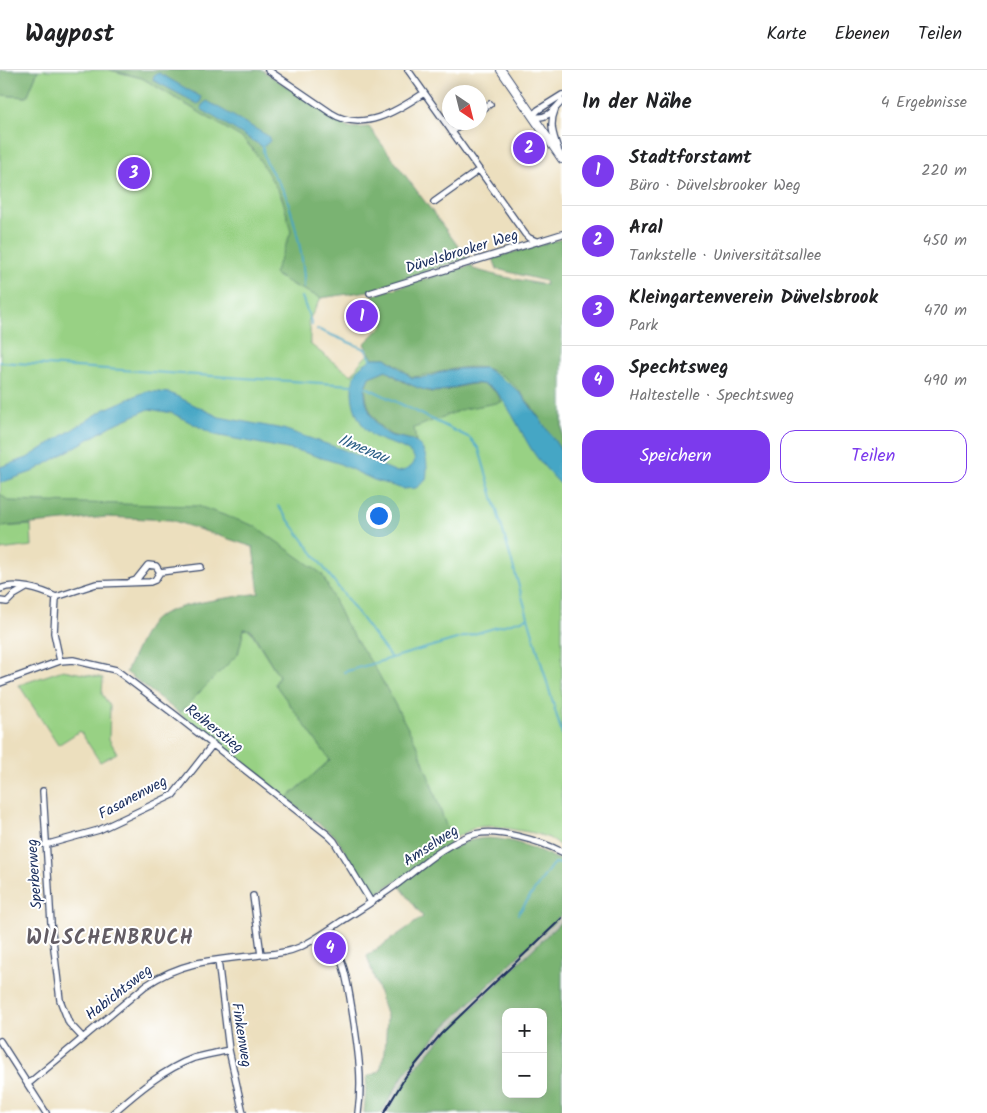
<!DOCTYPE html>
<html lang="de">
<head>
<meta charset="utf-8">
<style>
	body { margin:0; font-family:Kalam,sans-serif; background:#f6f6f6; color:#202124 }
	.controls { position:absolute; right:15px; bottom:15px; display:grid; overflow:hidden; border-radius:10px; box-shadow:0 2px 12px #0003 }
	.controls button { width:45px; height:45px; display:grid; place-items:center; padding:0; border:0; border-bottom:1px solid #e0e0e0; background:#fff; color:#202124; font:25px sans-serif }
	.compass { position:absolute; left:442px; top:15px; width:45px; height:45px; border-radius:50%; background:#fff; box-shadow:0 2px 12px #0003; rotate:145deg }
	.you { position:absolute; left:378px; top:445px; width:18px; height:18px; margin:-12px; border:4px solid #fff; border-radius:50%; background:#1a73e8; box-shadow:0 0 0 8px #1a73e833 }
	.badge { display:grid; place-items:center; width:32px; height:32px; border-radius:50%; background:#7c3aed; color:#fff; font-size:16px; font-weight:700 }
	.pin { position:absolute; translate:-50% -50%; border:2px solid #fff; box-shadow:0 1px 5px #0006 }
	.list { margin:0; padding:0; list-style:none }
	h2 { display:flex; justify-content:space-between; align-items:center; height:65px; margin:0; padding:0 20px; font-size:21px }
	h2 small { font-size:16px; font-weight:400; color:#757577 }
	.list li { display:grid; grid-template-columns:32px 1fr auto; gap:15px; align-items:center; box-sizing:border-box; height:70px; padding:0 20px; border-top:1px solid #e0e0e0 }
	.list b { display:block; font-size:19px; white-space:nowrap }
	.list p { margin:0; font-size:16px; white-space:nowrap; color:#757577 }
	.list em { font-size:16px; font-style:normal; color:#757577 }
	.actions { display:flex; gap:10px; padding:15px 20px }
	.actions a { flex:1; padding:11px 0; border:1px solid #7c3aed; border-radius:15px; text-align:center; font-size:18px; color:#7c3aed }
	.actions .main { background:#7c3aed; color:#fff }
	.map { position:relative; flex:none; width:562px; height:1043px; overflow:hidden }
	header { display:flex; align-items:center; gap:30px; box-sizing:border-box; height:70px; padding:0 25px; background:#fff; border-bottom:1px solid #e0e0e0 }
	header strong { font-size:24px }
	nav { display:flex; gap:28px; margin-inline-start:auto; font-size:18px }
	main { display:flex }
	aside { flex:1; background:#fff }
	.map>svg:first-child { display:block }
</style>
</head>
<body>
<header>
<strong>Waypost</strong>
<nav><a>Karte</a><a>Ebenen</a><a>Teilen</a></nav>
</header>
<main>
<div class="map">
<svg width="562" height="1043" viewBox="0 0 562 1043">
	<rect width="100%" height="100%" fill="#fff"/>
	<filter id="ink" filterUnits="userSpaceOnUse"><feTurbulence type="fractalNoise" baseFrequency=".02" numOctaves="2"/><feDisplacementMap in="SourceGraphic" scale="10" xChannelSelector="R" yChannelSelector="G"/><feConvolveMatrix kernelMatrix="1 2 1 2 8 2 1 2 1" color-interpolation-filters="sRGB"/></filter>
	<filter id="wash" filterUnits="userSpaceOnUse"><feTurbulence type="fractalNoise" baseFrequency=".0096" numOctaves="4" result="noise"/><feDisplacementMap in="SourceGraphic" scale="20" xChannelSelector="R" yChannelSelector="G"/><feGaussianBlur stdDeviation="1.12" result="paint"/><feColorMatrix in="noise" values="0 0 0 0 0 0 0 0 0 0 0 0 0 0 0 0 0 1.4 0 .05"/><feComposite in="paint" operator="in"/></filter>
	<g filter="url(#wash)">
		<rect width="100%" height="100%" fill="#ecdfbe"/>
		<!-- industrial -->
		<path fill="#c3c6b9" d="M562 844V851L443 966 396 1027 387 1043H381L404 1004 439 962Z"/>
		<!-- green -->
		<path fill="#98d184" stroke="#5a8071" d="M38 0H110L142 8 242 68C264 89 289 132 291 163 293 180 291 197 291 214L321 228 308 252C312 259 309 265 310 274L333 292 352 305 359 294 378 273 475 277 562 343V777L549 768 534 763 493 756 476 757 447 772 253 456 104 444 0 452V25L27 27Z
			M31 455 32 476 0 480V457Z
			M244 559 250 560 279 606 275 614 330 690 286 729 179 643 238 584Z
			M63 600 103 608 102 624 110 636 109 669 117 683 100 692 80 661 58 675 19 615Z"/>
		<!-- forest -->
		<path fill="#7ab372" stroke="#4a7168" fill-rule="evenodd" d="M0 0H38L27 27 0 25Z
			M110 0H262L348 58 369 57 467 188 368 221 321 228 291 214 274 204 291 162 282 127 253 79 242 68 142 8Z
			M562 169V382C538 353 519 297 473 297 452 297 433 305 412 307L400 297 386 288H373L364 274 385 253 377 238 373 225 472 195 473 199 499 206 546 215 545 211 497 199 493 188Z
			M386 300C399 310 404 313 420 318 423 319 428 322 431 322 456 324 484 297 502 332L464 339 414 358 416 371 391 365 379 355 371 343 367 331 365 318 369 307Z
			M0 424 9 431 198 436 255 456 322 504 345 553 377 601 418 677 449 764 451 779C458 776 466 771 473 770 501 763 537 779 562 791V844L439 962 404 1004 381 1043H364L367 1007 380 1001 385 982 387 947 367 886 423 847 396 811 373 826 335 766 286 729 330 690 275 614 279 606 251 560 244 559 238 584 179 643 126 602C134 586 141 567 151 553 166 533 233 528 259 523L253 477 171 450 106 447 0 457Z
			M562 851V1043H387L408 1007 443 966ZM506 942H543V1024H506Z"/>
		<!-- water -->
		<path fill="#45a6c5" stroke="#306a92" d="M159 3 201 27V32L198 34 153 10 154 5Z
			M207 31 268 66 270 71 263 77 201 39 202 35Z
			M373 288H386L412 308 428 307 442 302 458 299 485 298 511 315 521 324 542 352 562 382V416C551 404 538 391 530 377 522 364 503 323 490 317 469 306 449 324 430 321 413 318 400 309 386 300L369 307C368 310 365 315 365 318 363 335 376 360 392 366 399 368 409 368 415 372 428 379 428 398 426 410L416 418 403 419 374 410 338 393 303 382 215 365 172 343 149 339 113 355 32 402 0 413V397L27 388 105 339 147 321 170 323 219 347 283 359 344 380 397 402C409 401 423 391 408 381 398 374 384 373 373 366 354 352 344 316 360 297 363 294 369 291 373 288Z"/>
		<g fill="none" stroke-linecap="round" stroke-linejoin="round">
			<!-- stream -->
			<path stroke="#45a6c5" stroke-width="2" d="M263 77C263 96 279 109 286 126 295 151 305 192 304 218
				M302 227 312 255
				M317 259 365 279 372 290
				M0 292 352 315
				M364 316 470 368 479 379 562 664
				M278 436 391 588
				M344 602 528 548
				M518 844 552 795 555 793 562 794"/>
		</g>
	</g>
	<g filter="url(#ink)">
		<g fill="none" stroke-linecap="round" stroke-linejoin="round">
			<!-- street casing -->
			<g stroke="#3a496c" stroke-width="8">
				<path id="street" d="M268 0 331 43C362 63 397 41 424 23
					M408 0 525 164 529 168 538 172
					M562 25 538 40 532 46C546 51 554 40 562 31
					M555 40C549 54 553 65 558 79
					M480 41 490 34
					M452 62 464 52
					M434 132 479 100
					M370 223 562 164
					M160 502 201 497
					M0 519C16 512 41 520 56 527
					M0 531 7 532 14 525 26 518
					M60 591 54 563 56 527 96 514 150 512 155 510 160 502 156 496 148 495 136 510 130 512
					M0 613 60 591 73 590 116 600 174 644 328 765 334 771 371 832
					M43 721 51 853 60 930 69 953 83 968
					M45 775 99 760 173 725 213 674
					M253 826 261 885
					M327 862C345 889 348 915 353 946 358 979 363 1010 358 1043
					M218 890 229 980 243 1043
					M0 971 46 1043
					M28 1014 145 916C180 892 211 890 252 886 268 884 285 884 300 877 315 870 329 860 342 851 360 840 378 828 396 815 420 797 445 773 475 764 497 758 541 771 562 782
					M113 1043C137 1022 164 999 194 988 205 985 217 983 229 980"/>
			</g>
			<!-- secondary casing -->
			<g stroke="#3a496c" stroke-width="10">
				<path id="secondary" d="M501 0 562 89"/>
			</g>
			<!-- street -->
			<use href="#street" stroke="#fff" stroke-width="5.5"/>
			<!-- secondary -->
			<use href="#secondary" stroke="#fff" stroke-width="8"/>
			<!-- rail -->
			<path stroke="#1b2f5e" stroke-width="2" d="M384 1043 406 1006 441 964 562 848"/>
		</g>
	</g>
	<g text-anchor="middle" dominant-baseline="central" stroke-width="4" stroke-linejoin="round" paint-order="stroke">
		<!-- street labels -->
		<g font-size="15" fill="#1b2f5e" stroke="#fff">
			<text transform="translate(462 182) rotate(-17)">Düvelsbrooker Weg</text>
			<text transform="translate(214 659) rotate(38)">Reiherstieg</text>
			<text transform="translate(133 728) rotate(-28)">Fasanenweg</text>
			<text transform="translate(431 776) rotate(-33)">Amselweg</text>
			<text transform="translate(35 804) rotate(-94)">Sperberweg</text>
			<text transform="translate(119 923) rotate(-38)">Habichtsweg</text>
			<text transform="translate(241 965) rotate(81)">Finkenweg</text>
		</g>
		<!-- water labels -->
		<g font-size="16" font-style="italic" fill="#2c5f87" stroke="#fff">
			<text transform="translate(363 379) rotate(22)">Ilmenau</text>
		</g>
		<!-- district labels -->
		<g font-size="20" font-weight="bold" letter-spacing="1" fill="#625c64" stroke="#fff">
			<text x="110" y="869">WILSCHENBRUCH</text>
		</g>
	</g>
</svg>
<div class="controls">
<button>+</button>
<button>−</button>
</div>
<svg class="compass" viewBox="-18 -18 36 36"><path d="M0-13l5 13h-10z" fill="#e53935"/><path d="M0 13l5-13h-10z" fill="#757577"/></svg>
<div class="you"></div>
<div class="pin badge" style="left:362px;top:246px">1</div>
<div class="pin badge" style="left:529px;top:78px">2</div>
<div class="pin badge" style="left:134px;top:103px">3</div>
<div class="pin badge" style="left:330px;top:878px">4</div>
</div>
<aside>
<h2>In der Nähe<small>4 Ergebnisse</small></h2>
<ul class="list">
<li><span class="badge">1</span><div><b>Stadtforstamt</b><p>Büro · Düvelsbrooker Weg</p></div><em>220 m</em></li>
<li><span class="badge">2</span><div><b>Aral</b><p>Tankstelle · Universitätsallee</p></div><em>450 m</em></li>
<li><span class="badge">3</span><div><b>Kleingartenverein Düvelsbrook</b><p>Park</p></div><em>470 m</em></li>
<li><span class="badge">4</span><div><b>Spechtsweg</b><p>Haltestelle · Spechtsweg</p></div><em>490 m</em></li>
</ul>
<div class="actions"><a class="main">Speichern</a><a>Teilen</a></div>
</aside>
</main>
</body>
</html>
